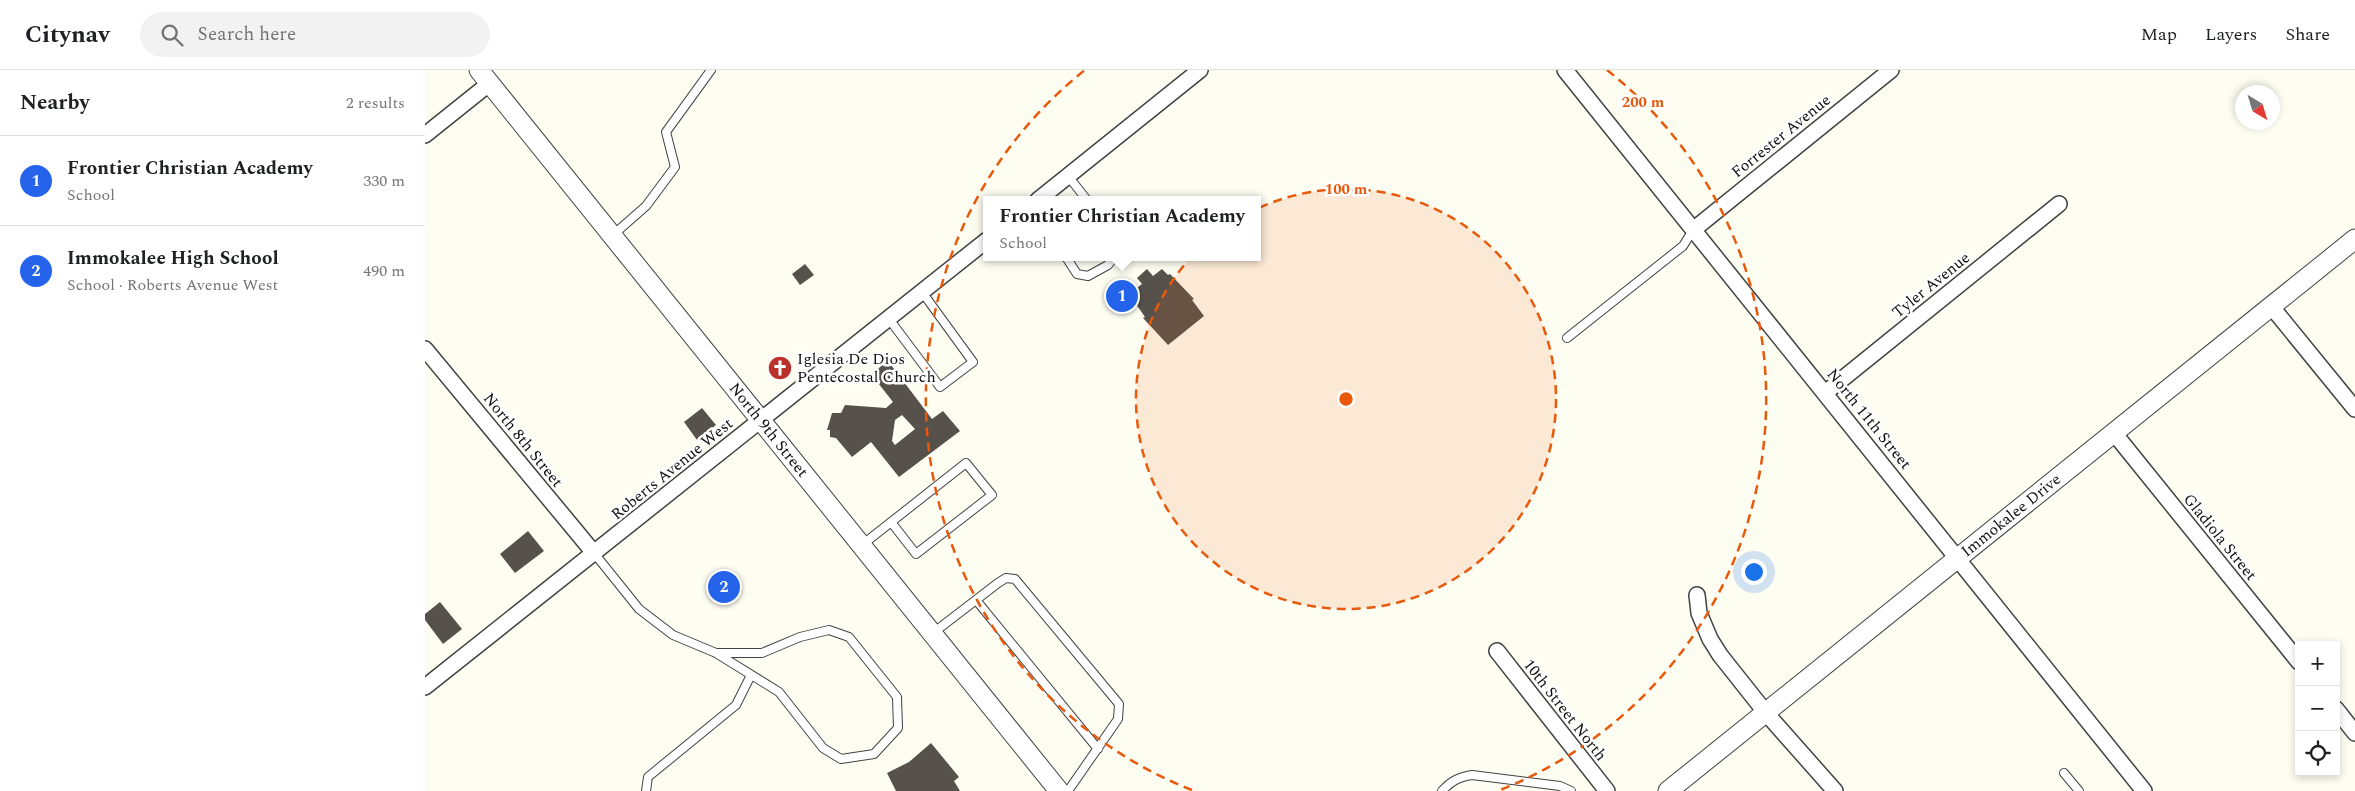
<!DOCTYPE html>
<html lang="en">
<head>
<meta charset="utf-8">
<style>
	body { margin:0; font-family:Spectral,serif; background:#f2f2f2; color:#202124 }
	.controls { position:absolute; right:15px; bottom:15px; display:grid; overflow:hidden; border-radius:0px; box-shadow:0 2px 8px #0003 }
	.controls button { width:45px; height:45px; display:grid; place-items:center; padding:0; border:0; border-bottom:1px solid #e0e0e0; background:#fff; color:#202124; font:25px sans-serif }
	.compass { position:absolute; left:1810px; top:15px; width:45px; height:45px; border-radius:50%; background:#fff; box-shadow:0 2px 8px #0003; rotate:142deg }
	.you { position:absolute; left:1328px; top:501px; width:18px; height:18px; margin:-12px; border:4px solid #fff; border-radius:50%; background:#1a73e8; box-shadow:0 0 0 8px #1a73e833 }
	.badge { display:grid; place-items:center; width:32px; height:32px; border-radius:50%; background:#2563eb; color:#fff; font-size:16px; font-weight:700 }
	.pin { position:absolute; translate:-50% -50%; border:2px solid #fff; box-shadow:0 1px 5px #0006 }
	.popup { position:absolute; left:558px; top:126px; width:278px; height:65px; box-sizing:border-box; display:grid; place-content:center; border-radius:0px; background:#fff; filter:drop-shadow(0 1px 4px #0005); font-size:16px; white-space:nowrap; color:#757577 }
	.popup b { font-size:19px; color:#202124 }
	.popup::after { content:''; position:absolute; left:50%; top:100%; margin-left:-10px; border:10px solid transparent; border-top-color:#fff }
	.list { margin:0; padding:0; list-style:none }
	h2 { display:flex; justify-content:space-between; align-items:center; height:65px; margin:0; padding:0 20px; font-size:21px }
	h2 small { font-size:16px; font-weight:400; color:#757577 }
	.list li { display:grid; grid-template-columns:32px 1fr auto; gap:15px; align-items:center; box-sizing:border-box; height:90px; padding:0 20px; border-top:1px solid #e0e0e0 }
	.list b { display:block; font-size:19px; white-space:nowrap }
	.list p { margin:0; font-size:16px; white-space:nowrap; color:#757577 }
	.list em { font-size:16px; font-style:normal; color:#757577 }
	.icon { flex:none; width:28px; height:28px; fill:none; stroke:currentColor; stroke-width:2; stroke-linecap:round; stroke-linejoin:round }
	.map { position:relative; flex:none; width:1930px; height:721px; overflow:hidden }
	header { display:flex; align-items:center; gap:30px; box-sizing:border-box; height:70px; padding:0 25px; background:#fff; border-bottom:1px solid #e0e0e0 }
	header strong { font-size:24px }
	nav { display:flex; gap:28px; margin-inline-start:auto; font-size:18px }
	.search { width:350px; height:45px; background:#f2f2f2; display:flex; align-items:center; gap:12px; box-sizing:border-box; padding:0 18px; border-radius:28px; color:#757577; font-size:19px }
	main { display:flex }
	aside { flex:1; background:#fff }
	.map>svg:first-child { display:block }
</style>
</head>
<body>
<header>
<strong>Citynav</strong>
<div class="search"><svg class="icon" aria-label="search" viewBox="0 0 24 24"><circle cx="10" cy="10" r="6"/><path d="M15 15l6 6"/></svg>Search here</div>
<nav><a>Map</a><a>Layers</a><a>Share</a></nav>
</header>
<main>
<aside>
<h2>Nearby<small>2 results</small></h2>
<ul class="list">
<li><span class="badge">1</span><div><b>Frontier Christian Academy</b><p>School</p></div><em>330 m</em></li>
<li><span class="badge">2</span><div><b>Immokalee High School</b><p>School · Roberts Avenue West</p></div><em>490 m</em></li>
</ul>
</aside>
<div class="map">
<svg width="1930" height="721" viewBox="0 0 1930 721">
	<rect width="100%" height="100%" fill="#fefdf2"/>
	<!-- building -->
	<path fill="#57514c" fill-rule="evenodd" d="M380 194 389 205 375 215 367 204Z
		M722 199 728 206 737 199 743 205 745 204 769 229 767 230 779 246 743 275 718 248 720 247 704 224 717 214 712 208Z
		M463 291 507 349 518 341 535 361 474 407 446 372 427 387 411 368 405 367V360H402L407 343H416L420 335 461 338 468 332 446 304ZM477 345 490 359 470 375 467 371 470 350Z
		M277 338 291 355 272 370 259 352Z
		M103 461 119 481 90 503 75 484Z
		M15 532 37 559 18 574 0 550V544Z
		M506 673 534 707 529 711 535 721H471L462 703 484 692Z"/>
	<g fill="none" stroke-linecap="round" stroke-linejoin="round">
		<!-- service casing -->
		<g stroke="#424242" stroke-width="10">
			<path id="service" d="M643 106 662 130
				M188 165 221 136 250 97 241 62 286 0
				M641 187 652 204 663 206 683 195 689 187
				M464 249 515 317 548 292 497 222
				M1142 268 1258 176 1268 160
				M437 475 541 393 567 425 491 484 466 452
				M169 483 214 539 248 565 291 583 354 622 398 678 416 689 449 684 473 658 472 627 424 567 404 560 375 567 337 583H291
				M551 530 673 679
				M508 563 573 513 581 508 590 509 694 634 693 649 643 721
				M1639 703 1654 721
				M221 721 223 707 311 635 326 605
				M1017 721C1026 711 1034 707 1047 705L1135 716 1146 721"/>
		</g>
		<!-- minor casing -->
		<g stroke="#424242" stroke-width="18">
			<path id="minor" d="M1140 0 1719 721
				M0 65 65 13
				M613 130 775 0
				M1268 160 1466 0
				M1846 236 1930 339
				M0 279 169 483
				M1400 323 1634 134
				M1689 363 1874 592
				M1272 525 1274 543 1285 569 1295 585 1341 643 1410 721
				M1072 581 1182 721
				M0 617 562 170
				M1911 639 1930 663"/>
		</g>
		<!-- tertiary casing -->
		<g stroke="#424242" stroke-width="21">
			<g id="tertiary">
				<path id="s1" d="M54 0 634 721"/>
				<path id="s2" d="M1243 721 1930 169"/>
			</g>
		</g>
		<!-- service -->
		<use href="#service" stroke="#fff" stroke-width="8"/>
		<!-- minor -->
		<use href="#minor" stroke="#fff" stroke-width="15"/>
		<!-- tertiary -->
		<use href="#tertiary" stroke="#fff" stroke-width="19"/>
	</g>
	<!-- distance rings -->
	<circle cx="921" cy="329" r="210" fill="#e8590c" fill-opacity=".12"/>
	<g fill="none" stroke="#e8590c" stroke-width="2.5" stroke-dasharray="9 6">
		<circle cx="921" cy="329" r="210"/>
		<path d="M767 720A420 420 0 0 1 660 0M1182 0A420 420 0 0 1 1075 720"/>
	</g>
	<!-- icons -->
	<defs>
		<g id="church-disc" transform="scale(1.25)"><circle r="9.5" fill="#ba312c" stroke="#fff"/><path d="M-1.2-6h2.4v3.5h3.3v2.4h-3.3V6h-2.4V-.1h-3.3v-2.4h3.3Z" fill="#fff"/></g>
	</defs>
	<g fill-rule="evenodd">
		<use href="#church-disc" x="355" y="298"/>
	</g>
	<g text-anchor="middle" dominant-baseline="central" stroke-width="5" stroke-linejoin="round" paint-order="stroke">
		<!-- street labels -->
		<g font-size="16" fill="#0f0f0f" stroke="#fff">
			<text transform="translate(1356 66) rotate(-39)">Forrester Avenue</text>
			<text transform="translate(1506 215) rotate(-39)">Tyler Avenue</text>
			<text transform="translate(1444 349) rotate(51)">North 11th Street</text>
			<text stroke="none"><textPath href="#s1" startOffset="462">North 9th Street</textPath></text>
			<text transform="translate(98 370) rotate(51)">North 8th Street</text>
			<text transform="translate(247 399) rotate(-39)">Roberts Avenue West</text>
			<text stroke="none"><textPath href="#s2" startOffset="440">Immokalee Drive</textPath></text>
			<text transform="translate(1795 467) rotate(51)">Gladiola Street</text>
			<text transform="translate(1140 640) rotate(52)">10th Street North</text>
		</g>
		<!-- poi labels -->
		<g font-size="16" fill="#0f0f0f" stroke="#fff" text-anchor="start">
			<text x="372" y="289">Iglesia De Dios<tspan x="372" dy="18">Pentecostal Church</tspan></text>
		</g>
	</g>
	<circle cx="921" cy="329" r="8" fill="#e8590c" stroke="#fff" stroke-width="2.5"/>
	<g font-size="15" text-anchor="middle" font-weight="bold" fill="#e8590c" stroke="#fff" stroke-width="5" stroke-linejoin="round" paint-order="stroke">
		<text x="1218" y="37">200 m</text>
		<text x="921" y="124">100 m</text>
	</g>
</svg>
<div class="controls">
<button>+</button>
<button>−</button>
<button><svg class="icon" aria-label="locate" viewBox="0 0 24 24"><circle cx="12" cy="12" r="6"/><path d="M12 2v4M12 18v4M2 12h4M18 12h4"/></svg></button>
</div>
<svg class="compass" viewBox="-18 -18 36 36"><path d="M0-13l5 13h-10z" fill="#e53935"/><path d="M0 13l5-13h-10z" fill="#757577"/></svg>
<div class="you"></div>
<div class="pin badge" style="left:697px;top:226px">1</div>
<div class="popup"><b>Frontier Christian Academy</b>School</div>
<div class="pin badge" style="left:299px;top:517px">2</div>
</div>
</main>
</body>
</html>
